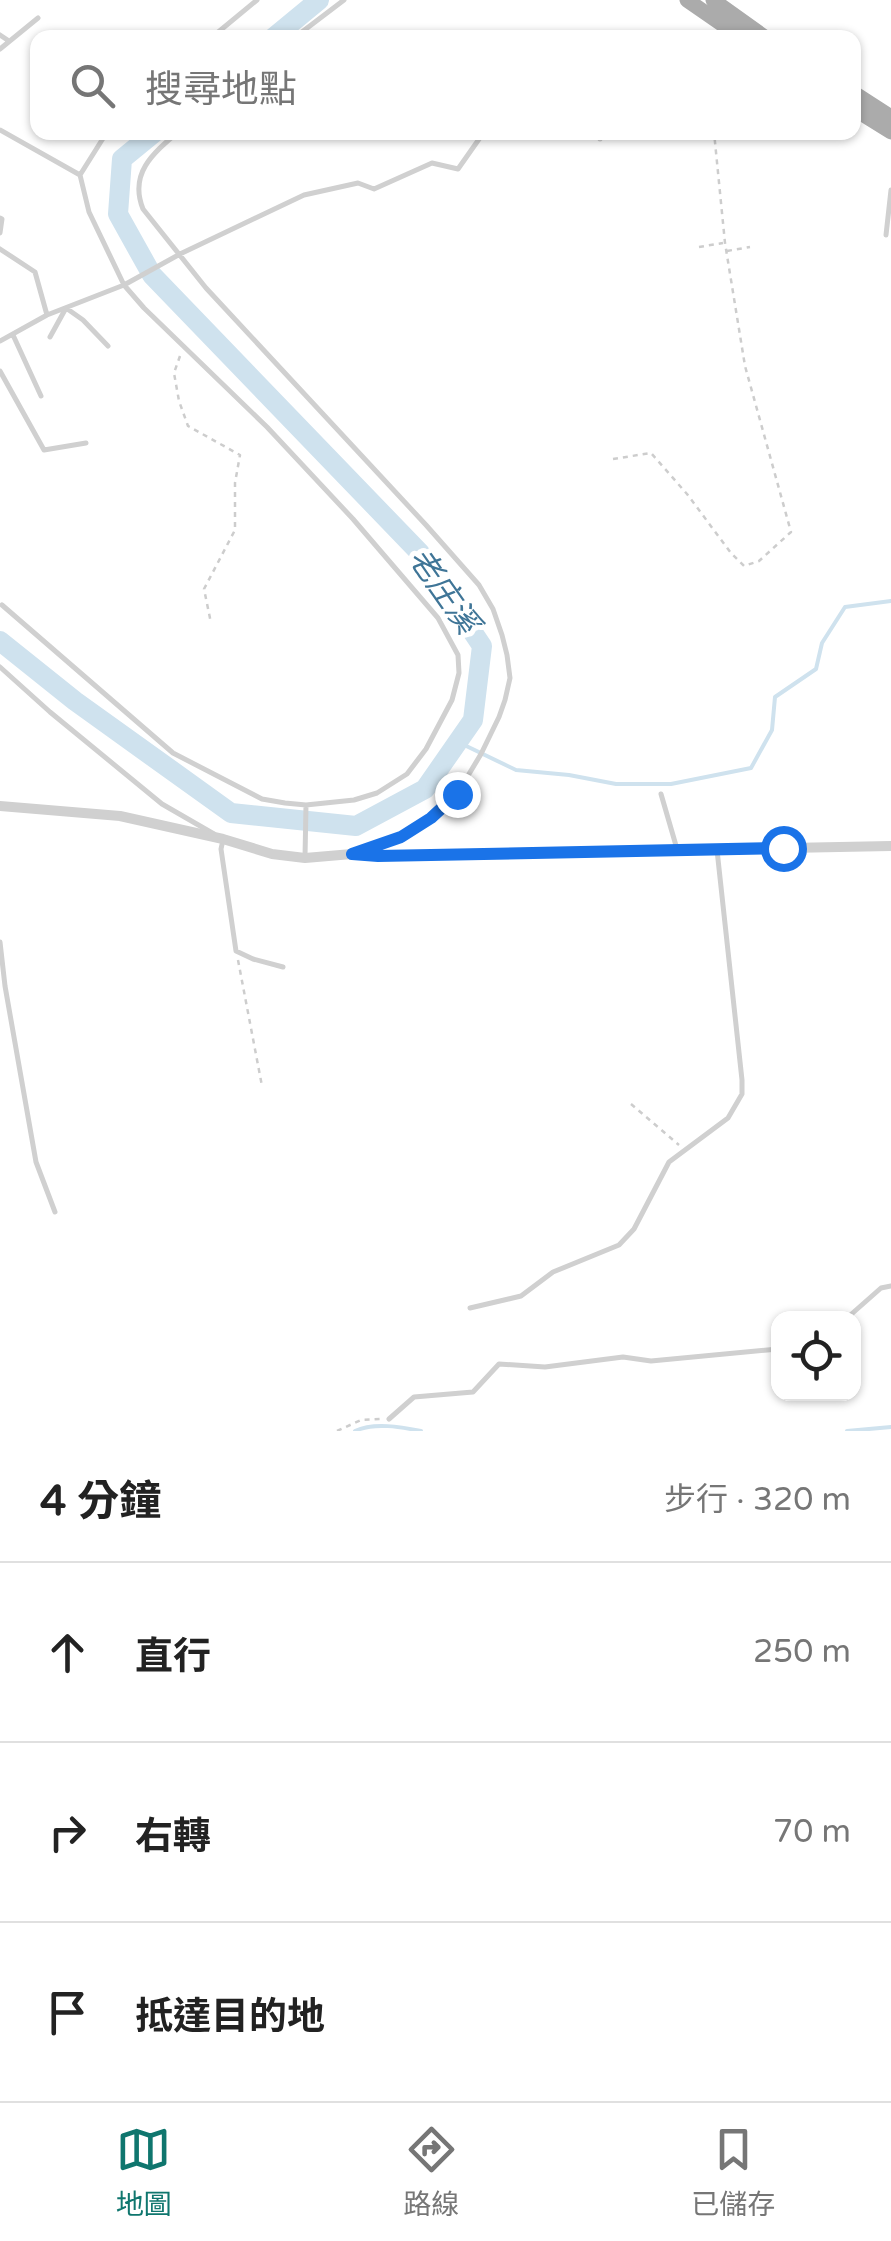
<!DOCTYPE html>
<html lang="zh-TW">
<head>
<meta charset="utf-8">
<style>
	body { margin:0; font-family:"Varela Round","Noto Sans TC",sans-serif; background:#f6f6f6; color:#222 }
	.controls { position:absolute; right:30px; bottom:30px; display:grid; overflow:hidden; border-radius:20px; box-shadow:0 2px 8px #0004 }
	.controls button { width:90px; height:90px; display:grid; place-items:center; padding:0; border:0; border-bottom:2px solid #e0e0e0; background:#fff; color:#222; font:50px sans-serif }
	.stop { position:absolute; width:30px; height:30px; margin:-22px; border:8px solid #1a73e8; border-radius:50%; background:#fff }
	.stop.end { background:#1a73e8; border-color:#fff; box-shadow:0 2px 10px #0008 }
	.list { margin:0; padding:0; list-style:none }
	h2 { display:flex; justify-content:space-between; align-items:center; height:130px; margin:0; padding:0 40px; font-size:42px }
	h2 small { font-size:32px; font-weight:400; color:#767676 }
	.list li { display:grid; grid-template-columns:65px 1fr auto; gap:30px; align-items:center; box-sizing:border-box; height:180px; padding:0 40px; border-top:2px solid #e0e0e0 }
	.list b { display:block; font-size:38px; white-space:nowrap }
	.list em { font-size:32px; font-style:normal; color:#767676 }
	.icon { flex:none; width:55px; height:55px; fill:none; stroke:currentColor; stroke-width:2; stroke-linecap:round; stroke-linejoin:round }
	.map { position:relative; flex:none; width:891px; height:1431px; overflow:hidden }
	.search { position:absolute; background:#fff; box-shadow:0 2px 8px #0004; left:30px; right:30px; top:30px; height:110px; display:flex; align-items:center; gap:25px; box-sizing:border-box; padding:0 35px; border-radius:20px; color:#767676; font-size:38px }
	.sheet { height:670px; background:#fff }
	nav { display:flex; justify-content:space-around; align-items:center; box-sizing:border-box; height:140px; border-top:2px solid #e0e0e0; background:#fff; font-size:28px; color:#767676 }
	nav a { display:grid; justify-items:center; gap:5px }
	nav .on { color:#0f766e }
	.map>svg:first-child { display:block }
</style>
</head>
<body>
<div class="map">
<svg width="891" height="1431" viewBox="0 0 891 1431">
	<rect width="100%" height="100%" fill="#fff"/>
	<g fill="none" stroke-linecap="round" stroke-linejoin="round">
		<!-- stream -->
		<path stroke="#cfe2ee" stroke-width="4" d="M458 742 516 770 569 775 616 784H671L751 768 772 730 775 697 816 669 822 643 845 607 891 601
			M355 1431C374 1422 401 1427 421 1431
			M847 1431 891 1427"/>
		<!-- river -->
		<path stroke="#cfe2ee" stroke-width="20" d="M273 38 319 0
			M0 641 75 701 231 813 356 826 425 789 473 720 482 646 420 553 152 275 118 214 122 159 155 132"/>
		<!-- path -->
		<path stroke="#cdcdcd" stroke-width="2.5" stroke-dasharray="5 5" stroke-linecap="butt" d="M699 247 723 243
			M727 251 750 247
			M180 356 174 373 179 401 188 426 240 455 235 483V530L204 589 211 623
			M613 459 651 453 687 494 731 553 744 566 759 561 791 532 745 366 725 243 714 132
			M238 960 262 1086
			M631 1104 679 1145
			M337 1431 361 1420 380 1419"/>
		<!-- lane -->
		<path stroke="#d0d0d0" stroke-width="5" d="M0 35 9 41
			M211 38 257 0
			M294 38 344 0
			M0 49 38 18
			M0 130 80 175
			M178 132C152 154 129 174 143 209L206 288 426 525 479 585 493 609 502 635 507 655 510 678 505 700 499 717 481 754 457 794 431 818 401 837 359 851
			M600 139V132
			M0 218 2 219 0 233
			M886 235 891 190
			M0 249 35 272 47 315
			M13 335 41 396
			M50 337 66 308 83 320 108 346
			M0 341 47 315 124 285 180 254 304 195 358 183 374 189 432 163 458 169 484 132
			M0 371 44 450 86 443
			M2 605 173 753 262 799 285 803 306 805 354 800 377 793 407 774 426 749 452 700 459 673 458 655 438 618 353 519 267 427 144 308 124 285 89 212 80 175 107 132
			M0 667 50 712 162 804 214 834
			M661 794 677 849
			M223 840 221 849 236 951 253 959 283 967
			M305 857 306 805
			M0 942 5 986 36 1162 55 1212
			M470 1308 521 1296 553 1272 619 1245 634 1229 669 1162 728 1118 742 1094V1080L717 850
			M847 1318 881 1288 891 1286
			M389 1419 414 1397 473 1392 499 1364 545 1367 623 1357 651 1361 778 1349"/>
		<!-- street -->
		<path stroke="#d0d0d0" stroke-width="10" d="M0 806 120 816 223 839 272 854 305 858 352 854 378 856 891 846"/>
		<!-- primary -->
		<path stroke="#ababab" stroke-width="15" d="M687 0 742 38
			M713 0 766 38
			M854 93 891 117
			M854 109 891 132"/>
	</g>
	<g fill="none" stroke-linecap="round" stroke-linejoin="round">
		<!-- route -->
		<path stroke="#1a73e8" stroke-width="12" d="M457 794 431 818 401 837 352 854 378 856 783 848"/>
	</g>
	<g text-anchor="middle" dominant-baseline="central" stroke-width="10" stroke-linejoin="round" paint-order="stroke">
		<!-- water labels -->
		<g font-size="32" font-style="italic" fill="#3f7597" stroke="#fff">
			<text transform="translate(443 591) rotate(55)">老庄溪</text>
		</g>
	</g>
</svg>
<div class="controls">
<button><svg class="icon" aria-label="locate" viewBox="0 0 24 24"><circle cx="12" cy="12" r="6"/><path d="M12 2v4M12 18v4M2 12h4M18 12h4"/></svg></button>
</div>
<div class="stop" style="left:783px;top:848px"></div>
<div class="stop end" style="left:457px;top:794px"></div>
<div class="search"><svg class="icon" aria-label="search" viewBox="0 0 24 24"><circle cx="10" cy="10" r="6"/><path d="M15 15l6 6"/></svg>搜尋地點</div>
</div>
<section class="sheet">
<h2>4 分鐘<small>步行 · 320 m</small></h2>
<ul class="list">
<li><svg class="icon" aria-label="ahead" viewBox="0 0 24 24"><path d="M12 20V5M6 11l6-6 6 6"/></svg><div><b>直行</b></div><em>250 m</em></li>
<li><svg class="icon" aria-label="right" viewBox="0 0 24 24"><path d="M7 20v-9h11M14 6l5 5-5 5"/></svg><div><b>右轉</b></div><em>70 m</em></li>
<li><svg class="icon" aria-label="arrive" viewBox="0 0 24 24"><path d="M6 21V4h12l-3 4 3 4H6"/></svg><div><b>抵達目的地</b></div></li>
</ul>
</section>
<nav>
<a class="on"><svg class="icon" aria-label="map" viewBox="0 0 24 24"><path d="M3 6l6-2 6 2 6-2v14l-6 2-6-2-6 2zM9 4v14M15 6v14"/></svg>地圖</a>
<a><svg class="icon" aria-label="directions" viewBox="0 0 24 24"><path d="M12 3l9 9-9 9-9-9zM9 14v-3h6M13 9l2 2-2 2"/></svg>路線</a>
<a><svg class="icon" aria-label="saved" viewBox="0 0 24 24"><path d="M7 4h10v16l-5-4-5 4z"/></svg>已儲存</a>
</nav>
</body>
</html>
